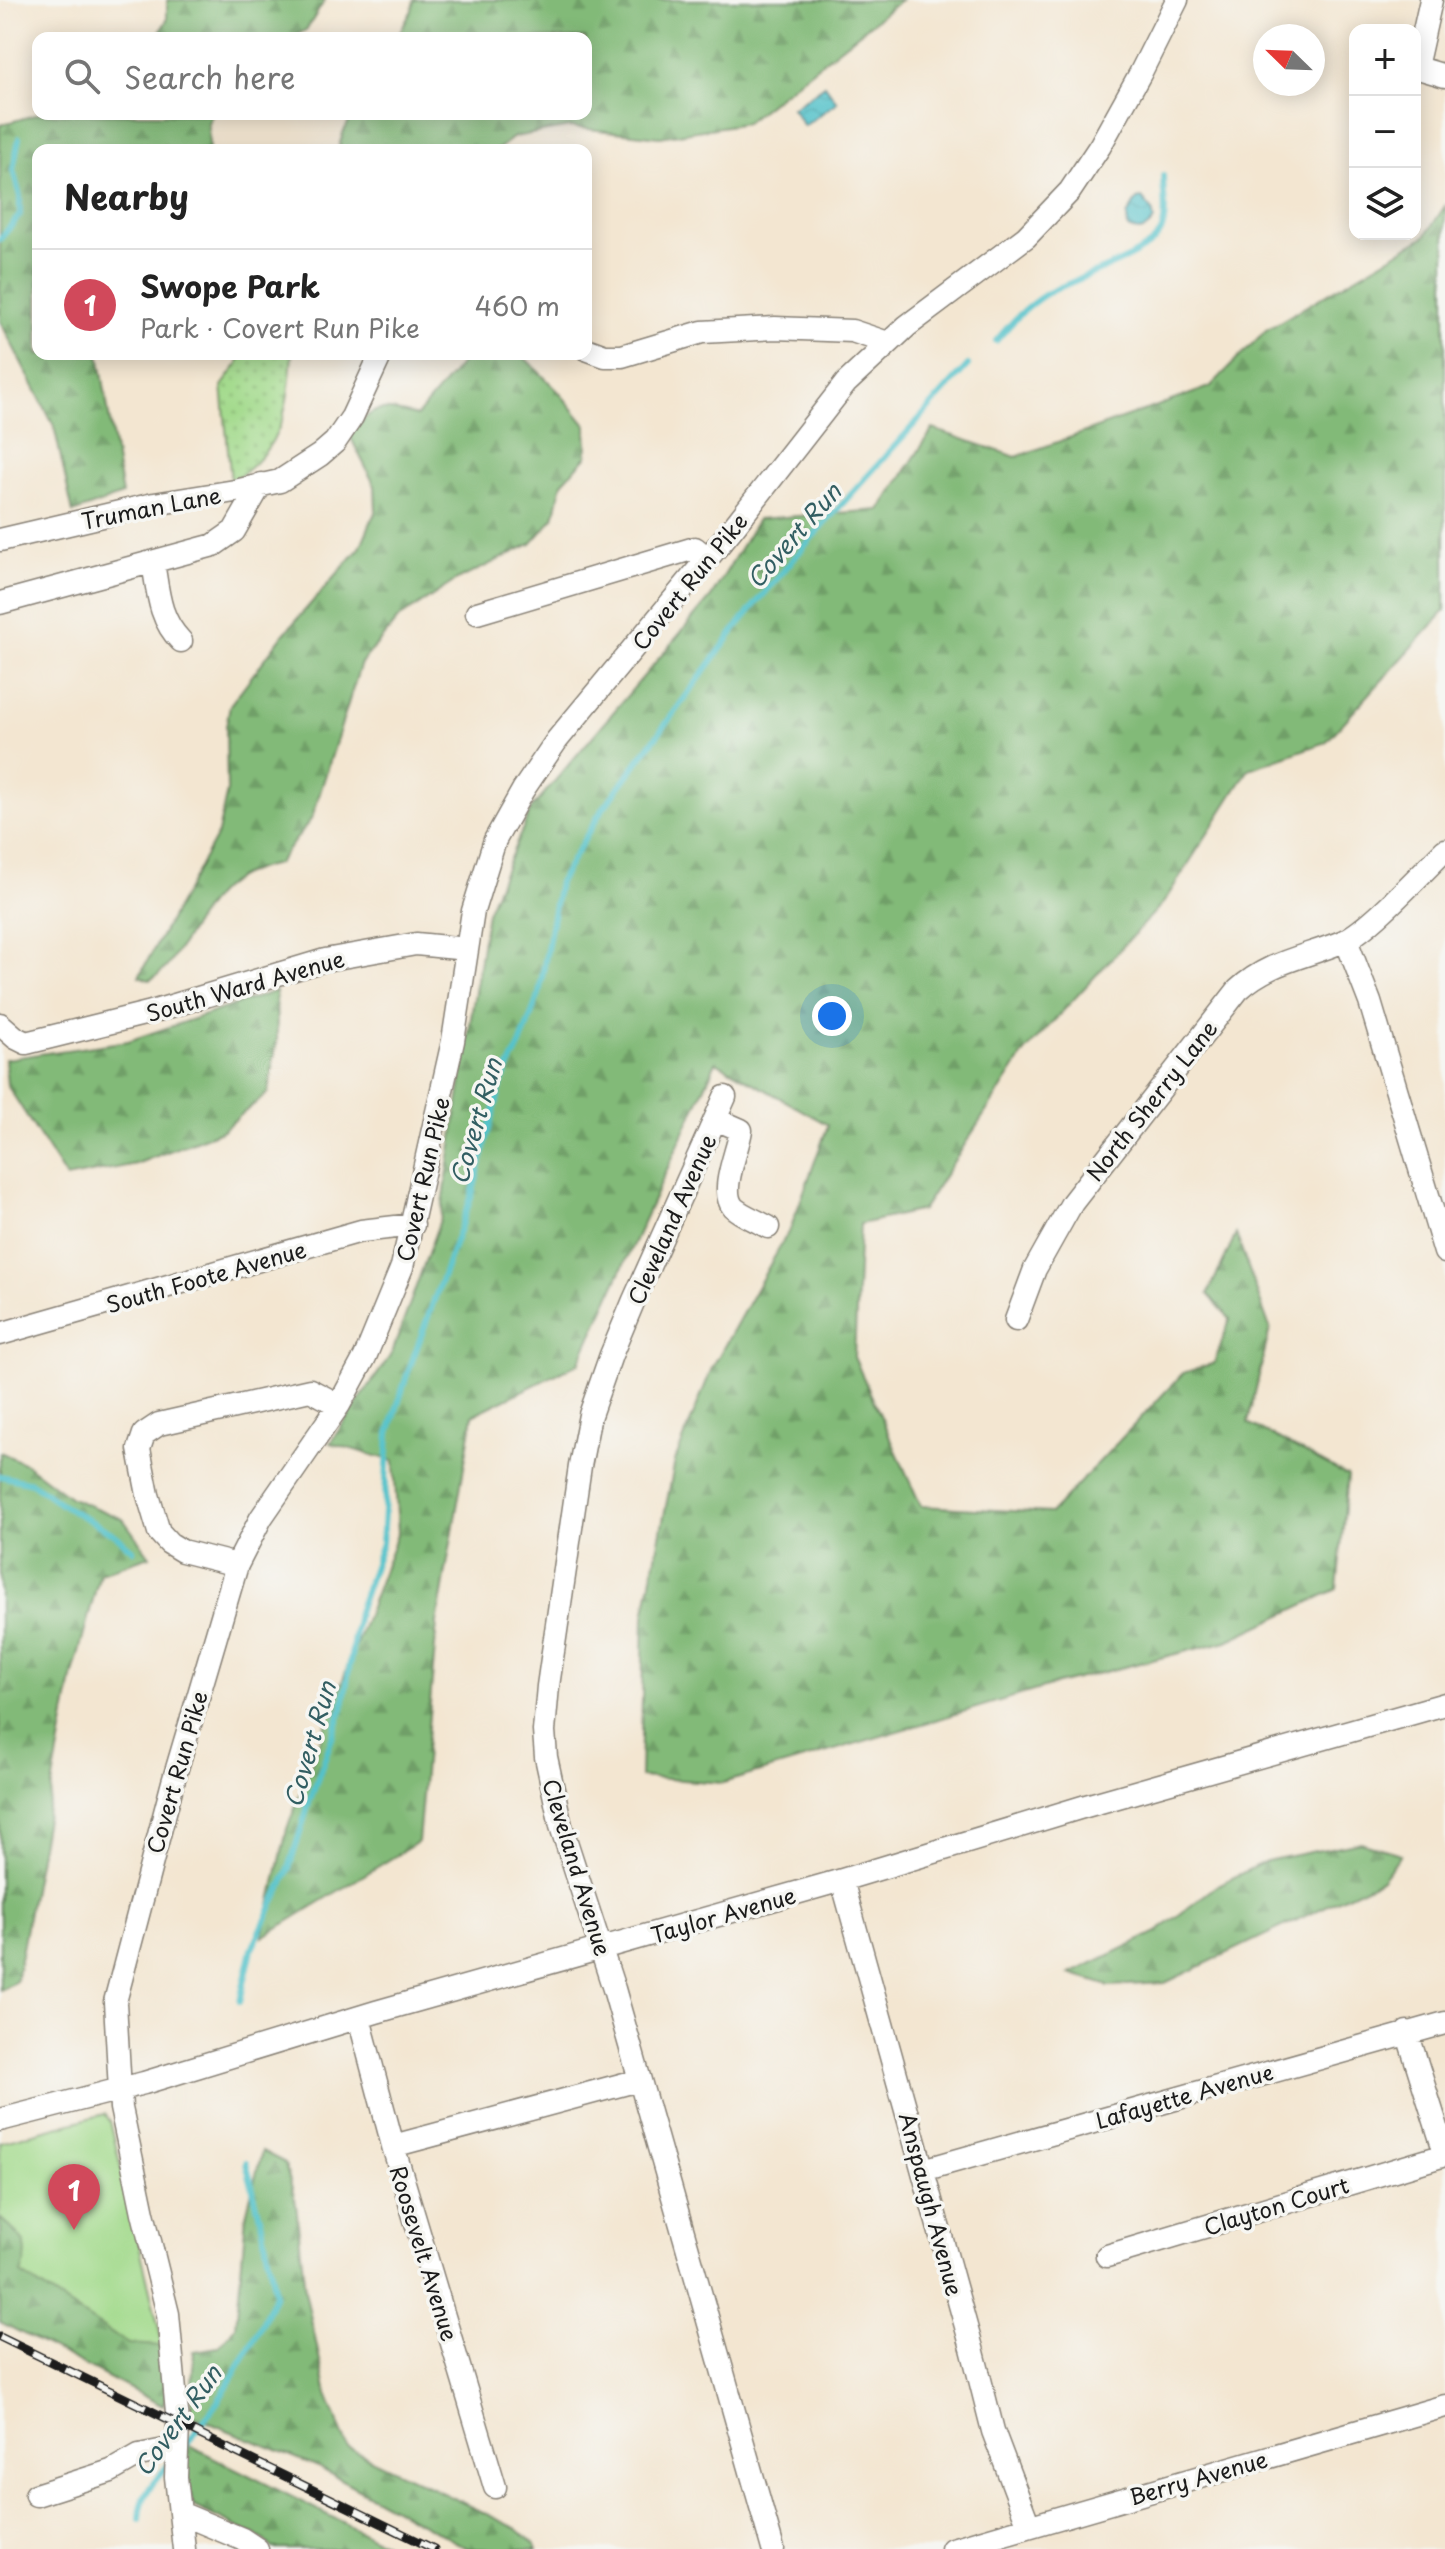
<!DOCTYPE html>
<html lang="en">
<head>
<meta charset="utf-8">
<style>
	body { margin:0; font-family:"Playpen Sans",sans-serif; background:#f6f6f6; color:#222 }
	.controls { position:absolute; right:24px; top:24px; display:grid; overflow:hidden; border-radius:16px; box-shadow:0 4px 20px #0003 }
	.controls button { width:72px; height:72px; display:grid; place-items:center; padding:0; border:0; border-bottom:2px solid #e0e0e0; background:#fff; color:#222; font:40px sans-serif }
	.compass { position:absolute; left:1253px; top:24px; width:72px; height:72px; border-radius:50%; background:#fff; box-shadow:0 4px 20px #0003; rotate:293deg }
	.you { position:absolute; left:832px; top:1016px; width:28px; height:28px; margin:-20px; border:6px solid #fff; border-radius:50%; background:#1a73e8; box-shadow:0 0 0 12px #1a73e833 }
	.badge { display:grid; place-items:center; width:52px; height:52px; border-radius:50%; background:#d1495b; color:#fff; font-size:26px; font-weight:700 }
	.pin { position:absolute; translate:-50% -66px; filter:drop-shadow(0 2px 4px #0008) }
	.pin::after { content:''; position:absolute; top:42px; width:28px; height:24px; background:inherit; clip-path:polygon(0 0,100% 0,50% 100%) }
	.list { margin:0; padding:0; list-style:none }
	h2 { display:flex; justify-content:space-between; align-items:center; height:104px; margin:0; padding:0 32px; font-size:34px }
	h2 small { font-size:26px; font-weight:400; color:#767676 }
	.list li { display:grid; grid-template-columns:52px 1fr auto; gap:24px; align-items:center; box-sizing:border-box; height:112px; padding:0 32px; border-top:2px solid #e0e0e0 }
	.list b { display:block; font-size:30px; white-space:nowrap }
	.list p { margin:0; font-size:26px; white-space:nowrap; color:#767676 }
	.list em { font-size:26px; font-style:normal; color:#767676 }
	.icon { flex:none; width:44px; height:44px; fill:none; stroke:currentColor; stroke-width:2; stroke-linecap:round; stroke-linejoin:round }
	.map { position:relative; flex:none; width:1445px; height:2549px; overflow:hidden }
	.search { position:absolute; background:#fff; box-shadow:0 4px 20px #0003; left:32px; top:32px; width:560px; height:88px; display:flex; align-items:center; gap:20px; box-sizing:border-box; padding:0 28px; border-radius:16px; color:#767676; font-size:30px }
	.panel { position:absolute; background:#fff; box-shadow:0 4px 20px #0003; left:32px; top:144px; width:560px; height:216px; border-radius:16px }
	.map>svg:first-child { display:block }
</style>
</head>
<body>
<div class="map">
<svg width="1445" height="2549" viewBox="0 0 1445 2549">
	<defs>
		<pattern id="grass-dots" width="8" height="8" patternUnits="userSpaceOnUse" patternTransform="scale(2)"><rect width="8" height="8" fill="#a3da8c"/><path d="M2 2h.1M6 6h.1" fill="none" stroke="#8cba78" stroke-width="1.8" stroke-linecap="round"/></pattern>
		<pattern id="forest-firs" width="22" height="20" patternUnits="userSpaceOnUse" patternTransform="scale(2)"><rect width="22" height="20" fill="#82ba78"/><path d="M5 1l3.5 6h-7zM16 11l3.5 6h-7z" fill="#709f67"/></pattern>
		<pattern id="water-waves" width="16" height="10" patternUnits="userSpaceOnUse" patternTransform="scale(2)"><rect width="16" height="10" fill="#54c2ca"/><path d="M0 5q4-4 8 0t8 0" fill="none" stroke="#49a6ad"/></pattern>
	</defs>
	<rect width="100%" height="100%" fill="#f6f6f2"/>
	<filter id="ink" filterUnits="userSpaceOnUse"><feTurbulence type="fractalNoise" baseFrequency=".0125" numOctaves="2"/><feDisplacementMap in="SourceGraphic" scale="16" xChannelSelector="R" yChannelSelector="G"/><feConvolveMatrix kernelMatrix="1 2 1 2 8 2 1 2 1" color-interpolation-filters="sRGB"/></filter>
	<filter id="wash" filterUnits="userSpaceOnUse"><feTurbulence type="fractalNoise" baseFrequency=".006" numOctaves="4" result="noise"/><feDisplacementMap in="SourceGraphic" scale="32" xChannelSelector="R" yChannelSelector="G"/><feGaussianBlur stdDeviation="1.8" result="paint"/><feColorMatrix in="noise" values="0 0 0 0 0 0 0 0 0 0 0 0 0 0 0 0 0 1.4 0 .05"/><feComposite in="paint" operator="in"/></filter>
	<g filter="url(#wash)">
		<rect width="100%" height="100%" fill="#f3e6d1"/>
		<!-- grass -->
		<path fill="url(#grass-dots)" stroke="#607b54" stroke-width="2" d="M240 354H292C288 411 283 448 231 482L222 386 238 364Z"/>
		<!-- forest -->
		<path fill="url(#forest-firs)" stroke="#4f6b4a" stroke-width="2" d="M167 0H325L307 29 292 38H156L167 20Z
			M414 0H901L745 123 660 137 570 127 514 137 497 150H338L343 133 353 114H586V38H397L412 10Z
			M38 114H213L208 123 209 150H38V354H99L122 495 73 513 54 426 0 321V125Z
			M1445 206V611L1326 742 1249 769 1164 902 1025 1052 922 1210 860 1224 854 1357 921 1506 1051 1513 1183 1373 1214 1363 1230 1319 1208 1294 1236 1234 1270 1328 1248 1423 1348 1476 1337 1589 1227 1641 1057 1684 723 1783 640 1777 644 1616 675 1461 712 1368 791 1227 828 1125 716 1062 579 1363 473 1415 437 1623 418 1842 263 1937 287 1829 398 1532 394 1461 330 1443 392 1353 441 1217 487 912 531 809 711 597 758 519 880 510 933 429 1016 457 1210 387 1266 330 1425 236Z
			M469 354H521L559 392 586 425 587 456 562 483 554 518 531 544 455 581 399 618 361 663 312 818 277 864C222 875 210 900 182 944 172 960 166 972 149 980L139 976 218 833 227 791 226 726 230 705 283 635 360 548 376 510 375 486 350 436C374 403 379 407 417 416Z
			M276 991 277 1039 268 1093 221 1131 136 1164 66 1178 7 1085 5 1059 128 1041Z
			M0 1452 26 1464 71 1498 123 1519 150 1556 100 1573 72 1678 16 1981 0 1990Z
			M1360 1842 1401 1854 1381 1880 1165 1983 1109 1986 1070 1974 1157 1932 1216 1886 1266 1861Z
			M262 2151 285 2163 296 2204 305 2291 327 2394 348 2448 516 2528 535 2544 537 2549H469L316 2466 190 2415 194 2351 218 2347 236 2326 246 2215Z
			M0 2218 26 2243 28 2256 163 2346 168 2388 163 2406 0 2322Z
			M185 2443 395 2549H272L263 2539 193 2506 185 2464Z"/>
		<!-- park -->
		<path fill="#a3da8c" stroke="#607b54" stroke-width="2" d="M105 2114 110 2121 163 2346 128 2344 21 2274C33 2242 22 2239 0 2218V2142Z"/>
		<!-- water -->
		<path fill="url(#water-waves)" stroke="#386f73" stroke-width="2" d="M825 85 837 102 804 126 792 108Z
			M1142 198 1152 210 1154 220C1148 230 1139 234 1128 228L1127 216 1137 199Z"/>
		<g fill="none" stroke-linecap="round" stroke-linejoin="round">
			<!-- stream -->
			<path stroke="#54c2ca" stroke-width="6" d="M0 239 20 215V196L13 170 19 138
				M996 341C1012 322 1025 307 1046 294 1072 279 1149 257 1161 232 1168 216 1163 193 1163 176
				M0 1476 32 1483 62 1505 114 1534 133 1550
				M240 2001 252 1949 288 1872 310 1800 343 1707 358 1612 382 1543 389 1433 407 1375 472 1195 502 1081 520 1045 539 994 559 882 600 813 743 619 807 543 968 365
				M183 2449 219 2400 259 2331 275 2294 263 2229 246 2162
				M140 2519C141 2493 154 2482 170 2463"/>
		</g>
	</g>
	<g filter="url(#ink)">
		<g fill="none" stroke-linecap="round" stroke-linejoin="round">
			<!-- minor casing -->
			<g stroke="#888176" stroke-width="25">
				<path id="minor" d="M1415 67 1445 76
					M1416 67 1431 0
					M586 349 605 356H622L702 332 775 328 852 331 888 343
					M0 540 154 504 235 491 280 481 320 455 335 442 352 417 381 354
					M153 562C158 592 159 619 181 641
					M0 603 214 545 234 531 261 484
					M477 613 695 548 708 559
					M1346 940 1370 1002 1445 1252
					M0 1024 16 1038 26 1043 148 1013 325 960 416 944 467 949
					M725 1097 634 1300 611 1355 590 1415 580 1466 548 1686 544 1731 546 1757 561 1826 614 1989 773 2549
					M716 1119 741 1130C738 1151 719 1190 733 1207 741 1215 758 1221 768 1227
					M1016 1320 1035 1269 1072 1203 1238 990C1269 961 1307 957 1344 941 1371 928 1421 873 1445 850
					M0 1334 361 1231 413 1225
					M237 1565 182 1551 169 1543 159 1532 148 1495 139 1449 144 1434 159 1424 310 1390 339 1405
					M842 1880 972 2348 993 2431 1029 2526
					M359 2018 393 2146 495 2487
					M1407 2032 1445 2153
					M0 2120 144 2083 376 2012 842 1880 1086 1806 1445 1704
					M393 2146 639 2080
					M923 2170 1445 2023
					M1107 2256 1445 2155
					M36 2495 111 2471 139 2455 175 2448
					M180 2513 242 2539 257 2549
					M184 2549 176 2477 178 2424 168 2314 143 2213 121 2108 115 2002 173 1782 237 1565 261 1518 339 1405 365 1357 402 1267 453 1041 473 911 495 840 523 790 557 740 732 529 846 383 907 326 1026 237 1070 191 1100 146 1140 74 1177 0
					M952 2549 1445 2406"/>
			</g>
			<!-- minor -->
			<use href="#minor" stroke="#fff" stroke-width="22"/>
			<!-- rail casing -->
			<g stroke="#1c1c1c" stroke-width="9">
				<path id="rail" d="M0 2337 434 2549"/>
			</g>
			<!-- rail -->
			<use href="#rail" stroke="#f6f6f2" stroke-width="6" stroke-dasharray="18" stroke-linecap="butt"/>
		</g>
	</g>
	<g text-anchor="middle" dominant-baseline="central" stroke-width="7" stroke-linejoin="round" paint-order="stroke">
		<!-- street labels -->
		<g font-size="22" fill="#1c1c1c" stroke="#f6f6f2">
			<text transform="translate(151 507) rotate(-11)">Truman Lane</text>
			<text transform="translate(689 581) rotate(-51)">Covert Run Pike</text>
			<text transform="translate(245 985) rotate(-16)">South Ward Avenue</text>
			<text transform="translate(1151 1100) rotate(-52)">North Sherry Lane</text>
			<text transform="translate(422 1179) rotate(-77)">Covert Run Pike</text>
			<text transform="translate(671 1219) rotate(-66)">Cleveland Avenue</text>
			<text transform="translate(206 1276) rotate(-16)">South Foote Avenue</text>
			<text transform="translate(176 1772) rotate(-74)">Covert Run Pike</text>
			<text transform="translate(578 1867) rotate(73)">Cleveland Avenue</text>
			<text transform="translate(723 1914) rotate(-16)">Taylor Avenue</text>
			<text transform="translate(1184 2095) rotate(-16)">Lafayette Avenue</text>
			<text transform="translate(932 2204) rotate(75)">Anspaugh Avenue</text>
			<text transform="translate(1276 2205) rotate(-17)">Clayton Court</text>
			<text transform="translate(425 2253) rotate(73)">Roosevelt Avenue</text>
			<text transform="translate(1198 2477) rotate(-16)">Berry Avenue</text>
		</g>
		<!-- water labels -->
		<g font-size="24" font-style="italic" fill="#325e62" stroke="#f6f6f2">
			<text transform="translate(793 535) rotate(-49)">Covert Run</text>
			<text transform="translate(475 1121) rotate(-74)">Covert Run</text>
			<text transform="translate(309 1744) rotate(-74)">Covert Run</text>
			<text transform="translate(177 2420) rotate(-54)">Covert Run</text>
		</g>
	</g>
</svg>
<div class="controls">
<button>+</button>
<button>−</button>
<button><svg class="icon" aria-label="layers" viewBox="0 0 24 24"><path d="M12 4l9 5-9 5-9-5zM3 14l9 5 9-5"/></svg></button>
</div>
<svg class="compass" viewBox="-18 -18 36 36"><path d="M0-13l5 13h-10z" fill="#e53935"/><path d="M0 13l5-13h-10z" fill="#767676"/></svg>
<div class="you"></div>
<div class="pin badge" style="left:74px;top:2230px">1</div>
<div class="search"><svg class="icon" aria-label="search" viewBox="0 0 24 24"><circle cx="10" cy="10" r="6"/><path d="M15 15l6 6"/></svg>Search here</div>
<section class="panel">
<h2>Nearby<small></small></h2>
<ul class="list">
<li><span class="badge">1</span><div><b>Swope Park</b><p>Park · Covert Run Pike</p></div><em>460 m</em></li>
</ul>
</section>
</div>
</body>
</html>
